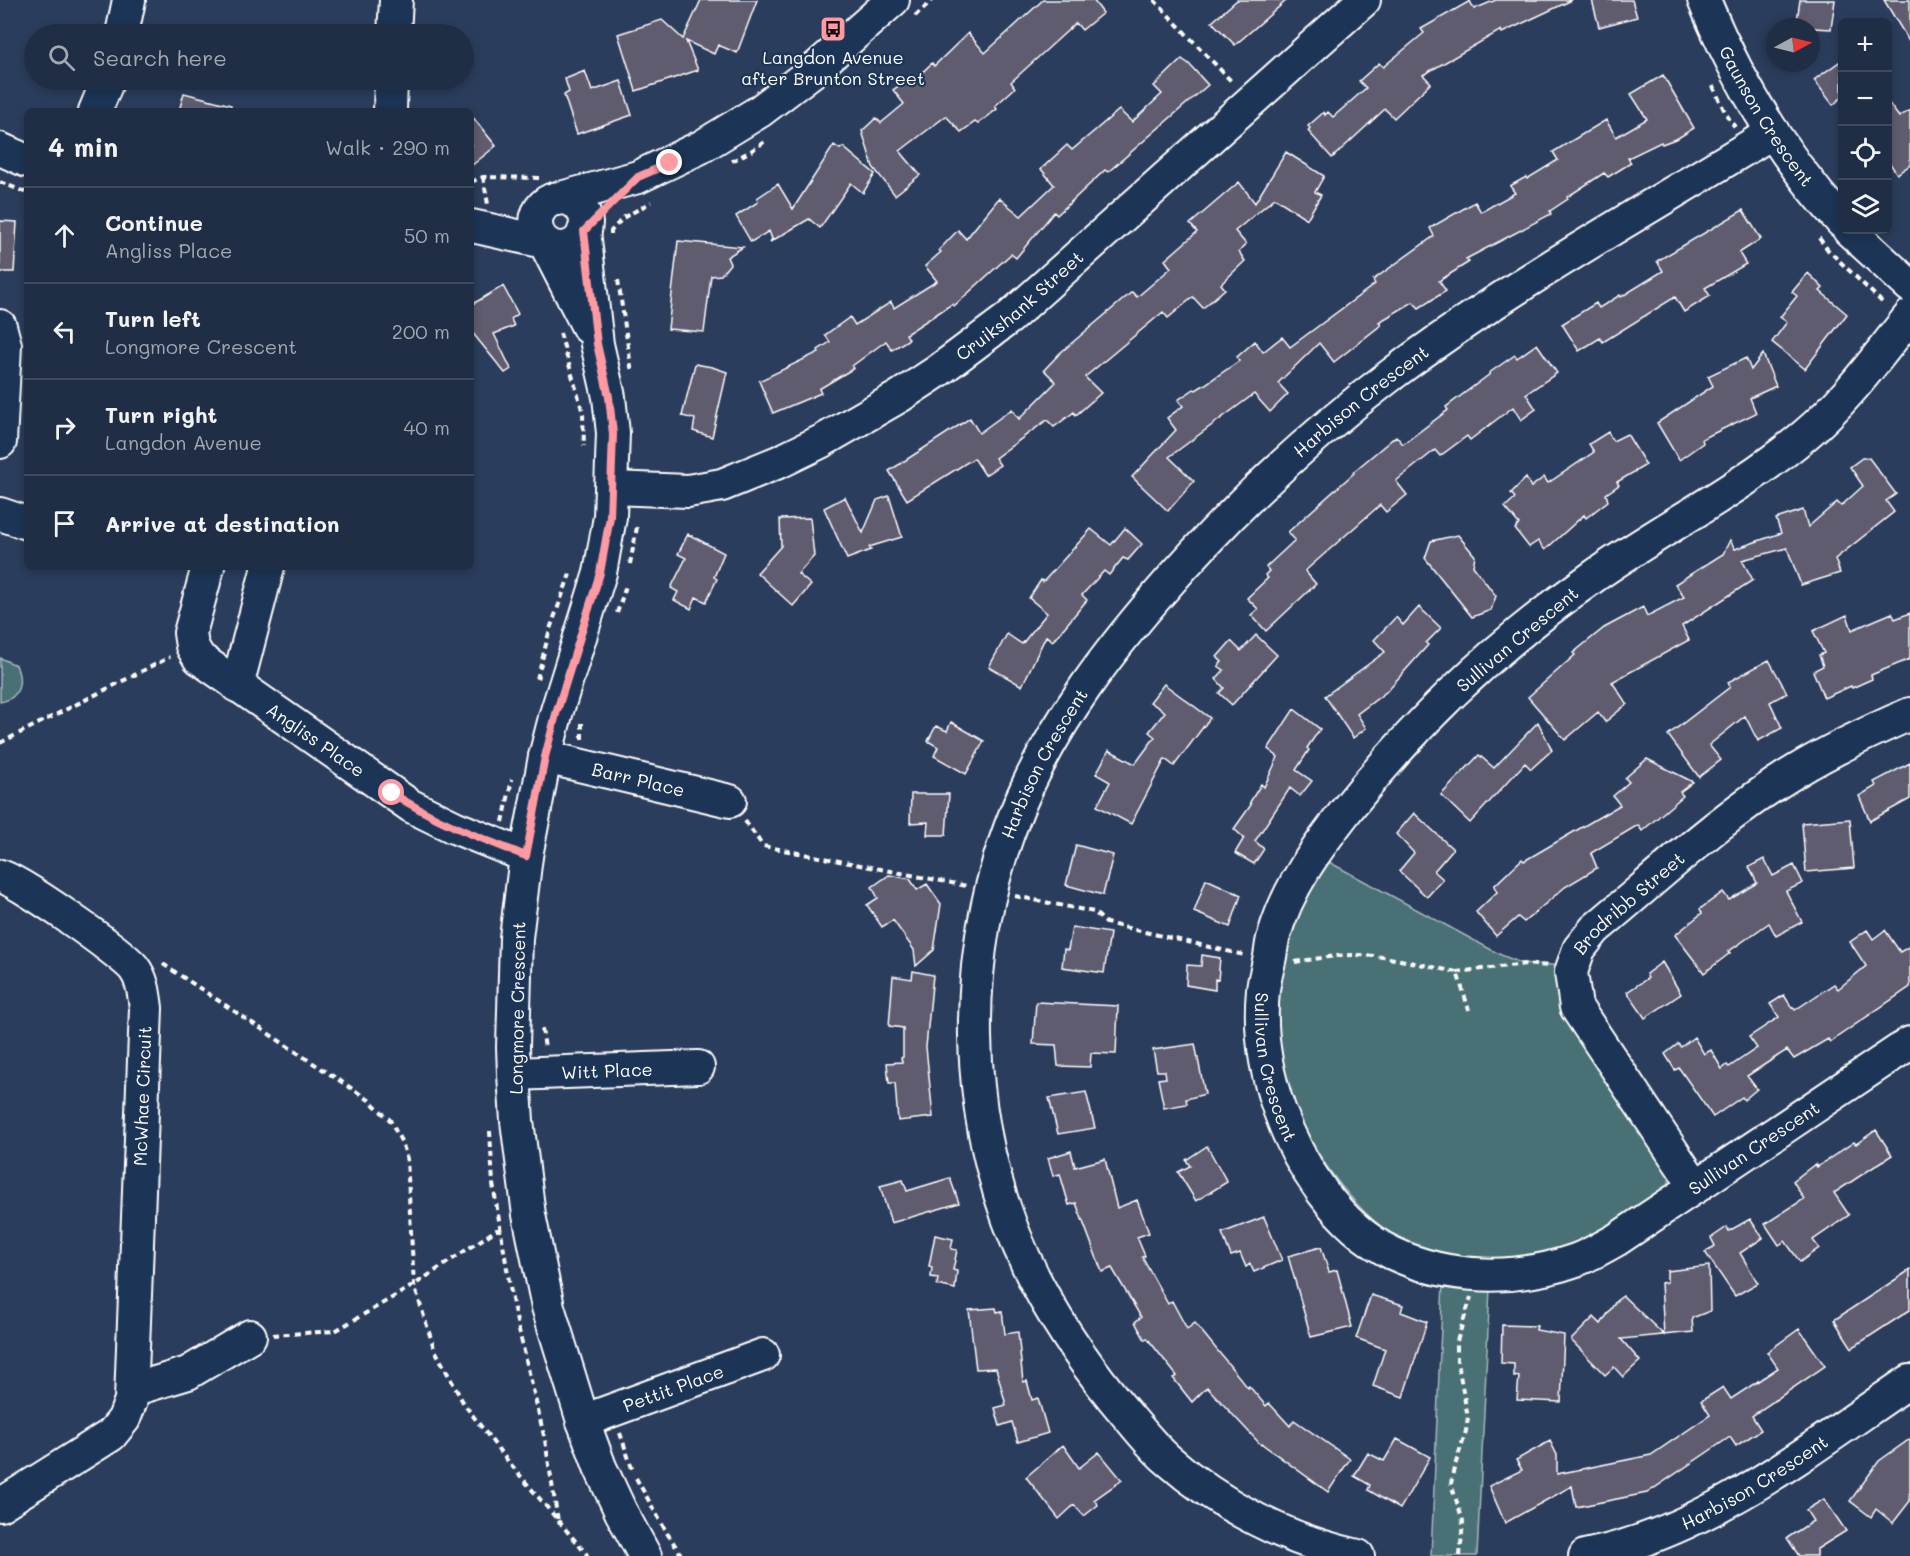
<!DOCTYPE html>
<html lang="en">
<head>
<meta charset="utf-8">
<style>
	body { margin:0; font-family:Mali,sans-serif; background:#2d3a50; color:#f1f3f6 }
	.controls { position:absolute; right:18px; top:18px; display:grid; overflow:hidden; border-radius:9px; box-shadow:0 3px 9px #0003 }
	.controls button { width:54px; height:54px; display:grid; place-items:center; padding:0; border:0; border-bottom:2px solid #3d4a5e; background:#202e45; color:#f1f3f6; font:30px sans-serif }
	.compass { position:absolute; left:1766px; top:18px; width:54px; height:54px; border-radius:50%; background:#202e45; box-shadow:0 3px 9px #0003; rotate:83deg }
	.stop { position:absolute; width:18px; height:18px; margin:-14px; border:4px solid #ff9aa2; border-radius:50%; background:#fff }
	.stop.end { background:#ff9aa2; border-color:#fff; box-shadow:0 2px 6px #0008 }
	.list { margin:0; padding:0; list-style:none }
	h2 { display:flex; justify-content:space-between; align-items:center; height:78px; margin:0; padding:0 24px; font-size:26px }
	h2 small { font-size:20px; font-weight:400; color:#a2a8b3 }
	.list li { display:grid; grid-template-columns:39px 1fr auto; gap:18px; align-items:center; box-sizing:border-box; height:96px; padding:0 24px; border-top:2px solid #3d4a5e }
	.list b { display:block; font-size:22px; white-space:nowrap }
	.list p { margin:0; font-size:20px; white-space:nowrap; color:#a2a8b3 }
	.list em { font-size:20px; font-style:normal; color:#a2a8b3 }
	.icon { flex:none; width:33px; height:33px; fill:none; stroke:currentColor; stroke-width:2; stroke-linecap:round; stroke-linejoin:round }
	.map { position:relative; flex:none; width:1910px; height:1556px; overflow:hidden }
	.search { position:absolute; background:#202e45; box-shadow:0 3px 9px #0003; left:24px; top:24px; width:450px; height:66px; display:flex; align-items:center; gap:15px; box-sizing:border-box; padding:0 21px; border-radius:33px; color:#a2a8b3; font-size:22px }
	.panel { position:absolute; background:#202e45; box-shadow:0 3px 9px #0003; left:24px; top:108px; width:450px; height:462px; border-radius:9px }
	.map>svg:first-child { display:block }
</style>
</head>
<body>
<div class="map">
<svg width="1910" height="1556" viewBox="0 0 1910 1556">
	<rect width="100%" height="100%" fill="#2b3d5c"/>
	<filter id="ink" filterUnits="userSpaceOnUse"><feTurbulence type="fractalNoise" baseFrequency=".0167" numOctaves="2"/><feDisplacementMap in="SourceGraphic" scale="12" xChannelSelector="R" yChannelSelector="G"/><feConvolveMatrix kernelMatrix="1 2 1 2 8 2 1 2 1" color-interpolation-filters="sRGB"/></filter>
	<g filter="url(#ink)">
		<!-- green -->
		<path fill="#487175" stroke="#a4b8ba" stroke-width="1.5" d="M0 658 16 665C23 682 20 699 0 702Z
			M1327 861 1501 955 1521 963 1565 966 1670 1172C1670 1185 1666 1191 1658 1201L1490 1288 1477 1556H1431L1443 1282C1432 1270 1422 1255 1410 1244 1404 1239 1397 1237 1390 1233 1378 1225 1366 1214 1356 1203 1279 1119 1257 1015 1301 908 1307 892 1318 876 1327 861Z"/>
		<!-- building -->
		<path fill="#615c70" stroke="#fff" stroke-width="1.5" d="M701 0H757L737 53 718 45 714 54 686 41 698 70 636 91 618 34 662 20 683 39Z
			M1043 0H1093L1103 13 1082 30 1076 23 1011 82 1015 88 995 106 997 109 978 124 975 122 961 132 946 116 900 151 920 175 895 195 873 167 862 131 876 118 881 123 904 104 893 90 907 80 910 84 932 63 934 66 968 33 985 53Z
			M1237 0H1287L1235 45 1212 22Z
			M1496 0H1572L1502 33 1501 30 1423 75 1431 83 1394 118 1385 109 1332 158 1308 131 1310 128 1308 126 1324 112 1325 115 1328 112 1333 117 1366 88 1359 81 1379 63 1383 67 1424 33 1421 29 1470 1 1474 9Z
			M1592 0H1632L1637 17 1599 27Z
			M1800 0H1835L1831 29 1796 27Z
			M1884 0H1910V43Z
			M1182 59 1189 64 1208 85 1108 172 1105 170 1057 215 1054 212 1016 258 1011 254 954 306 952 304 906 334 909 339 892 350 886 341 852 366 854 368 819 389 821 393 773 413 759 381 819 352 818 350 830 342 825 335 850 317 855 325 891 302 894 308 937 281 925 266 941 252 939 250 958 230 966 239 999 198 1021 216 1054 185 1041 169 1067 145 1072 150 1119 110 1132 122 1162 94 1154 86Z
			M1842 60V97L1833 105 1814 80Z
			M585 71 592 91 621 81 632 115 577 134 564 95 569 92 565 79Z
			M1663 75 1694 128 1678 138 1662 144 1661 142 1628 158 1631 163 1608 177 1604 173 1567 197 1568 199 1550 211 1551 214 1466 259 1469 262 1439 281 1446 291 1419 308 1413 302 1379 322 1381 325 1334 362 1319 343 1278 383 1288 394 1270 412 1254 394 1169 457 1194 481 1168 511 1132 477 1176 430 1167 418 1183 406 1178 400 1194 389 1196 390 1204 385 1239 361 1237 357 1255 341 1263 352 1282 337 1290 347 1375 284 1373 280 1434 236 1430 228 1475 202 1481 212 1515 193 1510 186 1526 177 1527 179 1558 160 1553 152 1606 120 1616 137 1647 119 1631 94Z
			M184 93 231 105 230 111H179Z
			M1887 101 1899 117 1910 110V165L1897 174 1887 159Z
			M471 115 496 146 471 166Z
			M834 145 840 149 843 147 875 174 863 193 851 183 820 228 809 219 770 242 772 239 769 231 751 242 736 216 758 202 757 198 778 184 793 209Z
			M1286 152 1324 176 1315 192 1321 195 1307 219 1275 198 1235 231 1246 244 1239 252 1245 261 1221 284 1225 289 1203 308 1193 297 1168 318 1163 312 1085 377 1101 393 1076 415 1074 412 1054 427 1047 420 995 458 1000 465 985 475 974 458 907 500 889 471 970 418 979 433 1012 409 1019 419 1056 382 1044 370 1060 353 1132 292 1137 297 1171 268 1165 260 1197 232 1190 224 1239 182 1255 203Z
			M1743 210 1761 239 1739 253 1746 264 1705 288 1710 296 1684 312 1675 297 1603 342 1600 338 1579 351 1562 324 1596 303 1599 308 1620 295 1621 297 1663 271 1657 261Z
			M0 221 17 222 14 272H0Z
			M678 241 743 247 727 257 730 264 721 275 711 276 704 332 668 329Z
			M1808 273 1823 288 1820 291 1847 314 1805 369 1772 342 1787 322 1780 317 1797 296 1792 292Z
			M503 286 518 314 511 319 514 326 494 334 511 369 505 373 471 331V305Z
			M1537 344 1557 373 1526 394 1536 409 1521 420 1513 407 1470 440 1467 436 1440 456 1435 450 1396 481 1407 495 1386 512 1380 505 1305 571 1316 584 1266 631 1251 615 1258 609 1247 598 1268 578 1265 575 1269 571 1266 567 1295 540 1288 532 1354 473 1353 472 1396 436 1403 444 1448 410 1446 407 1490 374 1489 373 1515 355 1517 358Z
			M1763 354 1776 386 1750 398 1756 413 1702 439 1703 443 1679 460 1657 423 1713 386 1708 376 1746 358 1751 370Z
			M695 364 712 367 727 372 712 437 693 431 695 419 682 416Z
			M1608 432 1613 441 1627 434 1646 465 1617 482 1619 485 1606 494 1608 501 1586 518 1584 515 1545 550 1538 541 1529 547 1515 529 1519 524 1505 507 1515 498 1511 493 1526 478 1531 487 1544 477 1548 483 1594 452 1589 444Z
			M1862 458H1869L1896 494 1886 501 1894 512 1835 559 1840 573 1801 585 1787 548 1742 560 1753 580 1682 626 1689 640 1612 682 1627 704 1605 722 1598 712 1565 740 1528 697 1575 655 1573 653 1604 628 1643 607 1647 616 1684 597 1675 584 1723 554 1730 540 1735 549 1781 533 1776 519 1803 510 1808 527 1837 502 1841 506 1863 486 1850 467Z
			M889 496 902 537 869 547 871 550 847 559 824 508 845 497 863 533 877 500Z
			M810 518 814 556 798 574 811 585 793 606 757 573 781 546 780 519Z
			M1125 528 1142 544 1128 560 1123 558 1109 575 1104 571 1082 595 1087 600 1053 641 1046 636 1022 686 989 667 1007 634 1022 644 1047 613 1029 598 1041 580 1043 582 1053 571 1091 529 1111 545Z
			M688 534 724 553 714 577 717 579 706 602 696 597 691 609 674 600 678 592 671 588 686 558 678 554Z
			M1458 535 1475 556 1473 566 1496 596 1491 610 1472 617 1425 558 1431 541Z
			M1419 607 1441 628 1426 643 1428 645 1386 692 1357 714 1366 728 1353 738 1325 696 1385 652 1374 640 1396 617 1403 625Z
			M1892 613 1895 619 1910 613V659L1871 675 1872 679 1852 688 1851 686 1824 698 1813 671 1823 666 1819 655 1824 653 1813 631 1847 615 1852 630Z
			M1256 635 1277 655 1232 705 1219 693 1224 688 1216 679 1224 670 1218 666 1222 662 1217 657 1231 641 1241 651Z
			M1769 660 1787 693 1770 702 1782 728 1758 741 1745 716 1709 745 1721 760 1699 777 1668 735 1730 687 1728 682Z
			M1164 684 1210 718 1174 766 1165 759 1131 824 1097 806 1110 782 1096 774 1109 750 1135 764 1155 737 1149 732 1165 712 1150 702Z
			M1294 709 1320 729 1307 748 1309 750 1296 770 1312 781 1300 796 1290 788 1255 841 1264 849 1254 864 1235 853 1244 838 1234 829 1251 805 1250 802 1261 784 1264 787 1278 757 1268 749Z
			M951 722 984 741 966 774 934 756 938 747 928 741 936 726 947 731Z
			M1538 722 1552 750 1531 769 1525 763 1470 823 1441 795 1479 755 1494 768Z
			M1647 759 1693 782 1680 792 1683 796 1642 831 1638 825 1591 853 1597 868 1565 887 1524 922 1518 917 1496 936 1476 912 1497 892 1494 886 1522 859 1524 861 1620 805 1613 796 1629 782 1625 778Z
			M1910 763V799L1870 821 1859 796 1876 786 1874 782Z
			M911 794H949L946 835H927L928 822 910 823Z
			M1414 813 1453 849 1434 871 1443 879 1427 897 1399 871 1414 853 1396 834Z
			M1850 819 1854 868 1806 872 1802 823Z
			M1076 845 1113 855 1103 895 1066 885Z
			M1764 859 1773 876 1794 865 1803 883 1786 891 1802 922 1776 936 1769 923 1728 952 1730 953 1704 973 1675 935 1702 913 1700 909 1723 892 1729 900 1757 883 1749 867Z
			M889 875 910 879 917 890 927 884 941 904 934 950 916 966 914 950 893 920 882 927 867 905 878 898 872 887Z
			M1206 879 1241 895 1230 927 1194 912Z
			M1072 927 1110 933 1104 973 1062 967 1064 949 1068 950Z
			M1867 930 1873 939 1885 930 1900 952 1910 946V987L1830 1042 1828 1039 1794 1059 1787 1050 1747 1076 1757 1089 1744 1100 1742 1097 1713 1117 1679 1068 1675 1070 1665 1054 1678 1044 1681 1047 1694 1037 1704 1054 1711 1050 1722 1069 1727 1065 1729 1067 1757 1048 1749 1037 1779 1017 1770 1004 1784 995 1792 1008 1793 1007 1795 1010 1834 984 1838 989 1866 966 1850 942Z
			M1202 955 1220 958 1218 980 1215 979V990L1186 985 1187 965 1201 966Z
			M1662 962 1681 994 1645 1018 1627 992 1648 978 1646 974Z
			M913 971 933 975 926 1047 933 1117 898 1121 895 1083H889L887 1063 902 1062 901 1058 903 1057V1028L889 1026 893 976 912 979Z
			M1036 1002 1118 1006 1116 1054 1091 1053 1090 1067 1058 1066 1056 1045 1033 1044Z
			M1195 1044 1205 1094 1186 1099 1187 1104 1164 1108 1158 1079 1166 1078 1165 1071H1157L1153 1050Z
			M1086 1092 1095 1128 1058 1134 1049 1098Z
			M1876 1130 1892 1155 1834 1193 1849 1215 1813 1240 1819 1248 1800 1262 1785 1241 1779 1245 1765 1224 1804 1199 1793 1181 1815 1164 1817 1167 1854 1142 1856 1144Z
			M1207 1146 1227 1182 1196 1201 1178 1172 1190 1166 1186 1160Z
			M1071 1151 1075 1167 1105 1159 1117 1208 1137 1200 1149 1233 1137 1237 1145 1256 1142 1257 1168 1304 1172 1301 1187 1329 1195 1323 1248 1388 1249 1386 1266 1406 1269 1403 1290 1426 1294 1420 1350 1459 1328 1492 1262 1444 1261 1445 1207 1387 1192 1402 1173 1378 1177 1376 1147 1338 1145 1340 1135 1322 1141 1317 1112 1268 1102 1272 1076 1203 1069 1205 1060 1174 1053 1176 1048 1158Z
			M950 1178 959 1203 891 1223 880 1186 903 1180 907 1191Z
			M1264 1217 1282 1260 1254 1272 1250 1264 1246 1267 1240 1253 1231 1256 1222 1233Z
			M1750 1219 1763 1238 1740 1253 1758 1283 1735 1296 1705 1252 1715 1246 1711 1238 1727 1227 1729 1231Z
			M935 1235 953 1239 951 1249 957 1250 953 1270 957 1271 955 1289 937 1285 938 1278 931 1277 932 1267 929 1266Z
			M1321 1247 1329 1272 1337 1270 1352 1327 1311 1337 1288 1256Z
			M1709 1266 1710 1311 1692 1318 1693 1332 1621 1339 1640 1361 1623 1377 1614 1367 1605 1375 1571 1340 1594 1317 1601 1324 1616 1301 1623 1296 1664 1335 1661 1283 1667 1282V1271Z
			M1910 1270V1310L1852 1348 1834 1320Z
			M1371 1295 1403 1305 1401 1312 1427 1322 1403 1397 1373 1386 1385 1349 1356 1338Z
			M996 1308 997 1312 1002 1311 1005 1334 1018 1332 1023 1382 1027 1381 1032 1400 1038 1398 1048 1433 1018 1442 1012 1422 1000 1426 995 1408 1006 1405 996 1368 976 1369 969 1310Z
			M1502 1325 1537 1326 1536 1330 1564 1335 1561 1402 1517 1400 1519 1376 1514 1377V1364L1501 1363Z
			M1799 1329 1825 1366 1752 1416 1761 1430 1736 1446 1730 1437 1647 1493 1576 1507 1572 1486 1505 1523 1489 1486 1522 1470 1516 1460 1550 1441 1557 1455V1474L1651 1455 1710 1415 1701 1401 1723 1387 1731 1399 1778 1368 1767 1352Z
			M1397 1439 1430 1457 1400 1509 1368 1490 1370 1485 1354 1476 1368 1453 1384 1461Z
			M1910 1439V1501L1893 1523 1876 1509 1871 1517 1850 1501 1879 1461Z
			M1063 1445 1079 1468 1099 1452 1122 1480 1094 1500 1098 1505 1084 1516 1074 1505 1059 1519 1026 1477Z
			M1824 1499 1846 1531 1817 1549V1556H1799L1787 1538 1813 1521 1806 1510Z"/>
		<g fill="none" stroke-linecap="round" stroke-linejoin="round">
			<!-- minor casing -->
			<g stroke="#fff" stroke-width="36">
				<g id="minor">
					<path id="s1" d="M1704 0C1737 81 1783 157 1842 222"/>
					<path d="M122 34 129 0"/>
					<path d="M394 34 396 0"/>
					<path d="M95 111 108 80"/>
					<path d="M390 111 391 80"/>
					<path d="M0 149 27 161"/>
					<circle cx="561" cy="223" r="25"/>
					<path d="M557 199 638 177 701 147 760 111 814 70 893 0"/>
					<path d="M472 226 544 242"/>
					<path d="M1849 230 1910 286"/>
					<path d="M584 231 597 344 609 397 613 433 610 517 600 573 556 714 545 757 526 856 516 938 513 1047 514 1074 517 1121 529 1215 548 1307 583 1421 600 1467 621 1512 645 1556"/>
					<path d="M545 243 588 327"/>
					<path id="s2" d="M1910 316C1877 357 1846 401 1805 435 1740 490 1662 528 1593 577 1503 640 1420 718 1352 803 1319 845 1287 887 1273 939 1271 946 1271 954 1269 961 1267 971 1264 980 1263 990 1259 1031 1265 1070 1279 1109 1299 1165 1337 1226 1392 1253 1449 1280 1517 1281 1576 1260 1590 1255 1603 1247 1616 1240L1910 1043"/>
					<path d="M0 326 5 345 0 442"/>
					<path id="s3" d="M612 488 688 491 722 485 781 461 822 441 900 396 938 371 1009 318 1364 0"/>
					<path d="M0 514 27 523"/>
					<path id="s4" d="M208 567 190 633 192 646 199 658 411 806 454 827 526 856"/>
					<path d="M237 686 268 567"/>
					<path id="s5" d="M545 757 730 801"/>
					<path d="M0 876C17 879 122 953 134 968 143 980 144 994 146 1008L131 1400 124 1419 111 1435 0 1505"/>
					<path id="s6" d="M514 1074 698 1067"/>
					<path id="s7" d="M1696 1187 1576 1007 1571 972 1579 949 1595 929C1660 875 1723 815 1796 771 1832 749 1871 731 1910 714"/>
					<path d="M132 1390 188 1373 250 1336"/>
					<path id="s8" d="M583 1421 763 1355"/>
					<path id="s9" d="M1358 1556C1289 1541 1220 1506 1167 1459 1152 1446 1140 1430 1127 1415 1093 1375 1063 1333 1038 1286 957 1132 954 941 1029 783 1062 714 1106 655 1156 597 1226 515 1305 440 1391 375 1512 284 1645 211 1773 132"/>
					<path id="s10" d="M1585 1556C1707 1532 1809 1449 1910 1381"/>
				</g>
			</g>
			<!-- path -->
			<path stroke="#fff" stroke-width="4" stroke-dasharray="6 4.5" stroke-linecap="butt" d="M1154 0 1233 83
				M915 16 932 0
				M1713 86 1726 114 1735 127
				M732 161 751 151 767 140
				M483 177 488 204
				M0 182 27 193
				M471 182 483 177 542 178
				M611 234V231L623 218 651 202
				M1819 238 1828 250 1885 305
				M618 280 632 373
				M560 333 583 413 584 446
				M630 564 637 527
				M617 613 626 586
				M537 679 550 629 570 574
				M582 739V723
				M0 743 170 657
				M745 821 763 846 967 886
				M503 822 512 779
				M1015 896 1094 912 1106 923 1244 955
				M1295 962C1315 959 1335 955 1356 955 1389 955 1424 966 1457 972L1469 1010
				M163 964 369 1100 390 1120 403 1145 407 1159 414 1285 434 1348 464 1404 502 1454 588 1556
				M1457 972 1525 964 1549 966
				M542 1029 545 1048
				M490 1131 493 1184 513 1305 545 1440 558 1521
				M273 1335 335 1331 414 1285 496 1230H501
				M620 1433 633 1471
				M636 1478 667 1533 682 1556
				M1460 1556 1463 1521 1451 1484 1453 1472 1466 1431 1468 1417 1457 1360V1341L1471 1297"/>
			<!-- minor -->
			<use href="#minor" stroke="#1d3557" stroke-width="32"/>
		</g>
	</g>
	<g fill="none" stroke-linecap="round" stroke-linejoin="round" filter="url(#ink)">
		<!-- route -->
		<path stroke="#ff9aa2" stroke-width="8" d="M392 793C433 820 480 838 526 856L545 757 556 714 600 573 610 517 613 434 609 397 597 344 584 231 638 177 670 163"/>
	</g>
	<!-- icons -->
	<defs>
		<g id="bus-square" transform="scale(1.35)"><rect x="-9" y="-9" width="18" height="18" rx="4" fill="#ff9aa2" stroke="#1d3557"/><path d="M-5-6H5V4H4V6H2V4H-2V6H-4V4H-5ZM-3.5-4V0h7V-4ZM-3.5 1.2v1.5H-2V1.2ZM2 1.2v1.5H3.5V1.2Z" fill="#111"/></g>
	</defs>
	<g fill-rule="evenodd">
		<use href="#bus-square" x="833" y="29"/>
	</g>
	<g text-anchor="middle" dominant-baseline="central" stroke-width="4.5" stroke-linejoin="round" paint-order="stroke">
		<!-- poi labels -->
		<g font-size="18" fill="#fff" stroke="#1d3557">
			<text x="833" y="57">Langdon Avenue<tspan x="833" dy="21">after Brunton Street</tspan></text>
		</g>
		<!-- street labels -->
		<g font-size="18" fill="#fff" stroke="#1d3557">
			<text stroke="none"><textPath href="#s1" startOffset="132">Gaunson Crescent</textPath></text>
			<text stroke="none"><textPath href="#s3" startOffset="460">Cruikshank Street</textPath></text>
			<text stroke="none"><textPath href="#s9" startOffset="1464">Harbison Crescent</textPath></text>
			<text transform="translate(1517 639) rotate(-40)">Sullivan Crescent</text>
			<text stroke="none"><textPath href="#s4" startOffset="238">Angliss Place</textPath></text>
			<text stroke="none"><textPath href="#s9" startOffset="978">Harbison Crescent</textPath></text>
			<text stroke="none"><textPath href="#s5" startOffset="96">Barr Place</textPath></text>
			<text stroke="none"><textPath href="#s7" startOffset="344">Brodribb Street</textPath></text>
			<text transform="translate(517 1008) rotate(-89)">Longmore Crescent</text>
			<text stroke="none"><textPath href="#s2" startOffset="1035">Sullivan Crescent</textPath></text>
			<text stroke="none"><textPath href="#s6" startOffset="93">Witt Place</textPath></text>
			<text transform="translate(142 1096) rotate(-88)">McWhae Circuit</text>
			<text stroke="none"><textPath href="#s2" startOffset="1664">Sullivan Crescent</textPath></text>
			<text stroke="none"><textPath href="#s8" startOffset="96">Pettit Place</textPath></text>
			<text stroke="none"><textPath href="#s10" startOffset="186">Harbison Crescent</textPath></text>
		</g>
	</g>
</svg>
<div class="controls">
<button>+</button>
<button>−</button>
<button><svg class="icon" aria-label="locate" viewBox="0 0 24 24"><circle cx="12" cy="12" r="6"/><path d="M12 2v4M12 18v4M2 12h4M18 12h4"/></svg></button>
<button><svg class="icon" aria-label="layers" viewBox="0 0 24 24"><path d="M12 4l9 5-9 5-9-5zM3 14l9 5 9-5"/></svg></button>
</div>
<svg class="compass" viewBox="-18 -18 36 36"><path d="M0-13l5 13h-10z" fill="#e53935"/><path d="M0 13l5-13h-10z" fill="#a2a8b3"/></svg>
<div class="stop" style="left:392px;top:793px"></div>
<div class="stop end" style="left:670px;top:163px"></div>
<div class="search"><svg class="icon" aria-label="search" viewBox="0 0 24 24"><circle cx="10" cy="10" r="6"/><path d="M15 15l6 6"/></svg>Search here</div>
<section class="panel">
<h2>4 min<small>Walk · 290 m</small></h2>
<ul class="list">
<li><svg class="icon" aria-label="ahead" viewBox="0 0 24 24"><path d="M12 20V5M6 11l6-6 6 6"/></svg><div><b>Continue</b><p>Angliss Place</p></div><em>50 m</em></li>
<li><svg class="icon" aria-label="left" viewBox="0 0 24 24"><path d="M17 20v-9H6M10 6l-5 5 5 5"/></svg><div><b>Turn left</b><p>Longmore Crescent</p></div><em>200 m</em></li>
<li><svg class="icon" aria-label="right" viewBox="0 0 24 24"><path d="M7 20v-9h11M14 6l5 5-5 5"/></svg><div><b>Turn right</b><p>Langdon Avenue</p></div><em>40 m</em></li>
<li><svg class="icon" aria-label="arrive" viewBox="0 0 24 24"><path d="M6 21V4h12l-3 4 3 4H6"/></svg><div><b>Arrive at destination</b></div></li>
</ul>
</section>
</div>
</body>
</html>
